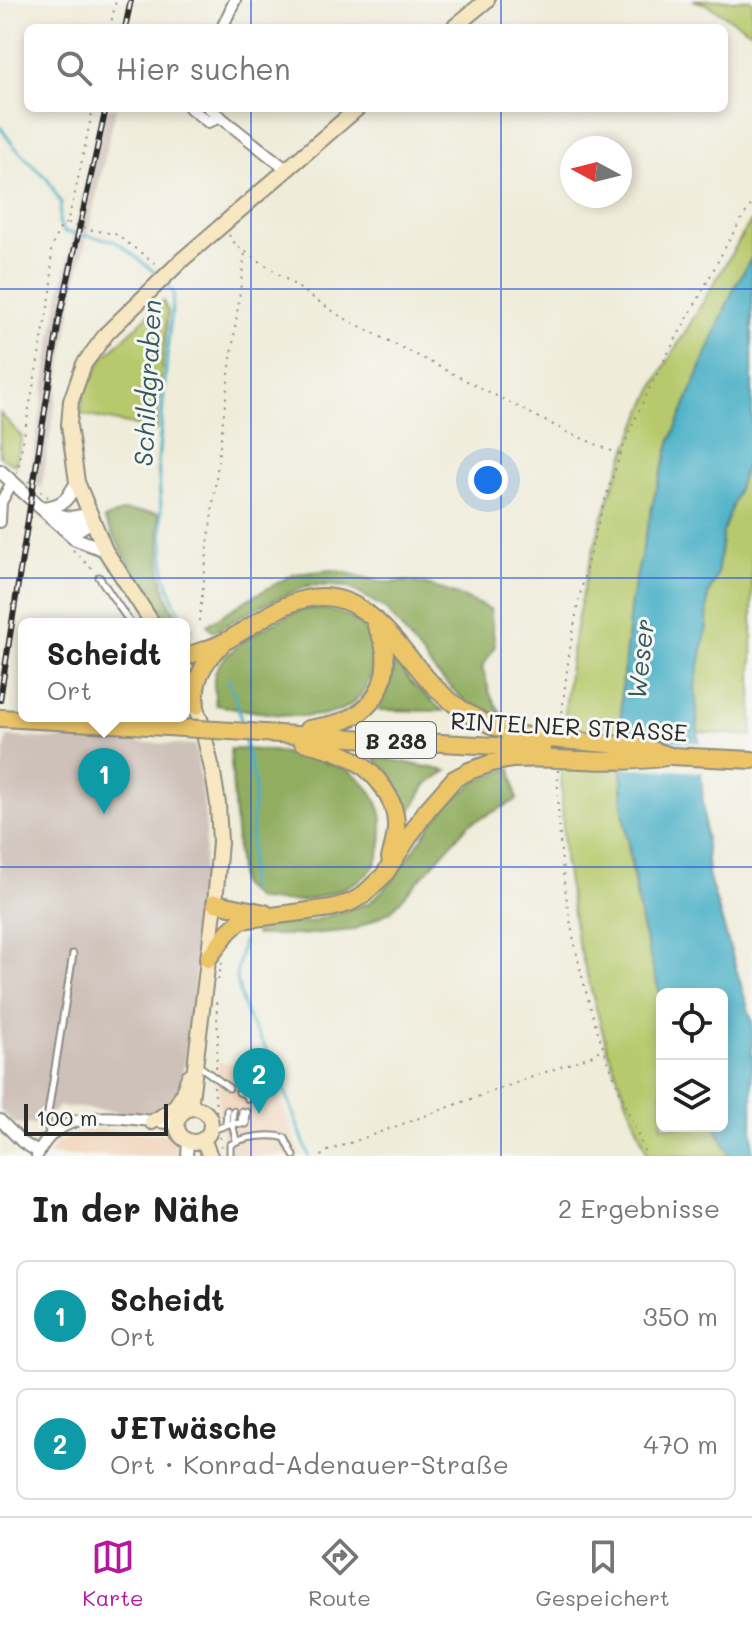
<!DOCTYPE html>
<html lang="de">
<head>
<meta charset="utf-8">
<style>
	body { margin:0; font-family:Mali,sans-serif; background:#f2f2f2; color:#222 }
	.controls { position:absolute; right:24px; bottom:24px; display:grid; overflow:hidden; border-radius:12px; box-shadow:0 4px 12px #0003 }
	.controls button { width:72px; height:72px; display:grid; place-items:center; padding:0; border:0; border-bottom:2px solid #e0e0e0; background:#fff; color:#222; font:40px sans-serif }
	.compass { position:absolute; left:560px; top:136px; width:72px; height:72px; border-radius:50%; background:#fff; box-shadow:0 4px 12px #0003; rotate:277deg }
	.scale { position:absolute; left:24px; bottom:20px; width:144px; box-sizing:border-box; padding-left:8px; border:4px solid #2b2b2b; border-top:0; font-size:22px; line-height:28px; white-space:nowrap; color:#2b2b2b; -webkit-text-stroke:6px #f6f6f2; paint-order:stroke }
	.you { position:absolute; left:488px; top:480px; width:28px; height:28px; margin:-20px; border:6px solid #fff; border-radius:50%; background:#1a73e8; box-shadow:0 0 0 12px #1a73e833 }
	.badge { display:grid; place-items:center; width:52px; height:52px; border-radius:50%; background:#b5179e; color:#fff; font-size:26px; font-weight:700 }
	.pin { position:absolute; translate:-50% -66px; filter:drop-shadow(0 2px 4px #0008) }
	.pin::after { content:''; position:absolute; top:42px; width:28px; height:24px; background:inherit; clip-path:polygon(0 0,100% 0,50% 100%) }
	.popup { position:absolute; left:18px; top:618px; width:172px; height:104px; box-sizing:border-box; display:grid; place-content:center; border-radius:12px; background:#fff; filter:drop-shadow(0 2px 6px #0005); font-size:26px; white-space:nowrap; color:#767676 }
	.popup b { font-size:30px; color:#222 }
	.popup::after { content:''; position:absolute; left:50%; top:100%; margin-left:-16px; border:16px solid transparent; border-top-color:#fff }
	.list { margin:0; padding:0; list-style:none }
	h2 { display:flex; justify-content:space-between; align-items:center; height:104px; margin:0; padding:0 32px; font-size:34px }
	h2 small { font-size:26px; font-weight:400; color:#767676 }
	.list li { display:grid; grid-template-columns:52px 1fr auto; gap:24px; align-items:center; box-sizing:border-box; height:112px; margin:0 16px 16px; padding:0 16px; border:2px solid #e0e0e0; border-radius:12px }
	.list b { display:block; font-size:30px; white-space:nowrap }
	.list p { margin:0; font-size:26px; white-space:nowrap; color:#767676 }
	.list em { font-size:26px; font-style:normal; color:#767676 }
	.icon { flex:none; width:44px; height:44px; fill:none; stroke:currentColor; stroke-width:2; stroke-linecap:round; stroke-linejoin:round }
	.map { position:relative; flex:none; width:752px; height:1156px; overflow:hidden }
	.search { position:absolute; background:#fff; box-shadow:0 4px 12px #0003; left:24px; right:24px; top:24px; height:88px; display:flex; align-items:center; gap:20px; box-sizing:border-box; padding:0 28px; border-radius:12px; color:#767676; font-size:30px }
	.sheet { height:360px; background:#fff }
	nav { display:flex; justify-content:space-around; align-items:center; box-sizing:border-box; height:112px; border-top:2px solid #e0e0e0; background:#fff; font-size:22px; color:#767676 }
	nav a { display:grid; justify-items:center; gap:4px }
	nav .on { color:#b5179e }
	.map>svg:first-child { display:block }
</style>
</head>
<body>
<div class="map">
<svg width="752" height="1156" viewBox="0 0 752 1156">
	<rect width="100%" height="100%" fill="#f6f6f2"/>
	<filter id="ink" filterUnits="userSpaceOnUse"><feTurbulence type="fractalNoise" baseFrequency=".0125" numOctaves="2"/><feDisplacementMap in="SourceGraphic" scale="16" xChannelSelector="R" yChannelSelector="G"/><feConvolveMatrix kernelMatrix="1 2 1 2 8 2 1 2 1" color-interpolation-filters="sRGB"/></filter>
	<filter id="wash" filterUnits="userSpaceOnUse"><feTurbulence type="fractalNoise" baseFrequency=".006" numOctaves="4" result="noise"/><feDisplacementMap in="SourceGraphic" scale="32" xChannelSelector="R" yChannelSelector="G"/><feGaussianBlur stdDeviation="1.8" result="paint"/><feColorMatrix in="noise" values="0 0 0 0 0 0 0 0 0 0 0 0 0 0 0 0 0 1.4 0 .05"/><feComposite in="paint" operator="in"/></filter>
	<g filter="url(#wash)">
		<rect width="100%" height="100%" fill="#efecd9"/>
		<!-- built -->
		<path fill="#f1d5bc" d="M218 1062 244 1064 271 1076 301 1156H225L219 1119Z
			M90 1128 163 1134 172 1137 179 1145 194 1154 195 1156H48L59 1140 62 1142Z"/>
		<!-- industrial -->
		<path fill="#cec1b9" d="M103 108H116L73 299 41 489 30 479 57 307Z
			M7 737 195 745 203 798 206 831 192 1025 181 1080 175 1094 161 1110 146 1115 60 1106 36 1125 14 1123 0 1110V786Z"/>
		<!-- green -->
		<path fill="#b7c96c" stroke="#717a4c" stroke-width="2" d="M693 0H752V32L706 4Z
			M752 219V257L734 288 671 440 654 498 631 601 621 696V733L564 729C571 607 605 486 659 377 668 359 680 342 690 324 711 289 731 254 752 219Z
			M163 301 168 312 156 430 80 414 84 393 103 358Z
			M0 413 22 437 15 465 2 458 0 455Z
			M752 448V736L698 732 695 686 707 626 708 595 717 575 723 532Z
			M561 764 621 768 623 811 630 861 642 927 662 1002V1126H715L730 1156H648L608 1051 577 939 564 858Z"/>
		<!-- forest -->
		<path fill="#91ad60" stroke="#5e6c46" stroke-width="2" d="M124 511 159 513 161 577 171 607 182 624H171C146 591 124 555 104 519Z
			M332 570C349 573 365 578 381 582 392 584 403 580 413 582 440 587 465 598 490 609L495 646 482 667 490 694 504 719 468 704 436 673 386 609 348 587 310 585 260 606 214 632 207 625 248 599 294 574Z
			M319 608C336 612 350 614 363 628 367 632 368 639 370 644 378 668 367 696 345 708 313 725 251 710 216 705 215 694 212 684 215 673 221 651 273 621 294 613 301 609 311 609 319 608Z
			M391 655 411 682 443 711 378 710 393 675Z
			M230 749C263 749 295 752 327 763 334 765 344 767 350 771 369 785 383 804 382 827 382 840 380 858 372 869 360 885 325 896 306 900 291 903 272 900 257 900L240 885Z
			M373 756 447 771 425 786 406 820 401 800Z
			M511 768 517 800 469 824 391 911 354 930 300 935H255L256 926 309 922 369 903 393 880 433 822 453 799 479 780Z"/>
		<!-- water -->
		<path fill="#47afc6" stroke="#396d78" stroke-width="2" d="M752 257V448L723 532 717 575 708 595 707 626 695 686 708 874 752 1022V1156H730L715 1126H722V994H662V1002L642 926 623 810 621 696 631 601 654 498 671 440 734 288Z"/>
		<!-- pier -->
		<path fill="#efecd9" d="M617 738 703 743 705 772 617 767Z"/>
		<g fill="none" stroke-linecap="round" stroke-linejoin="round">
			<!-- stream -->
			<path stroke="#47afc6" stroke-width="3" d="M0 127 13 145 48 180 61 203 59 222 64 232 112 240 121 245 159 276
				M166 284 174 293 168 344 158 462 165 576 175 604 191 630
				M228 680 237 700 242 726
				M244 737 255 785 248 892
				M243 941 236 976 242 1003 250 1022 275 1064 309 1156"/>
		</g>
	</g>
	<g filter="url(#ink)">
		<g fill="none" stroke-linecap="round" stroke-linejoin="round">
			<!-- service casing -->
			<g stroke="#8d8c82" stroke-width="9">
				<path id="service" d="M99 577 131 624
					M202 1068 229 1088
					M239 1092 244 1094 248 1099
					M233 1111 232 1123 236 1140
					M226 1124 227 1110
					M241 1124 242 1111
					M210 1131 232 1123 246 1124 247 1112
					M50 1135 47 1126 48 1113 73 954
					M230 1156V1145C241 1137 272 1133 285 1138L294 1156"/>
			</g>
			<!-- minor casing -->
			<g stroke="#8d8c82" stroke-width="14">
				<path id="minor" d="M222 28 235 0
					M190 108 208 122 221 117
					M209 108 286 169
					M0 522 1 502 13 481
					M0 1120 22 1142 38 1152
					M37 1156C61 1100 130 1120 177 1124
					M187 1156 188 1141"/>
			</g>
			<!-- tertiary casing -->
			<g stroke="#8d8c82" stroke-width="16">
				<path id="tertiary" d="M0 471 76 539 105 550
					M42 508C64 506 67 500 77 482
					M49 513 70 518 89 515
					M63 528 79 529 92 521"/>
			</g>
			<!-- secondary casing -->
			<g stroke="#8d8c82" stroke-width="18">
				<path id="secondary" d="M453 28 487 0
					M153 624 105 550 77 482 69 425 71 401 84 364 107 333 183 259 358 108
					M184 677 201 722 213 773 218 804 220 842 215 903 190 1108
					M177 1125a17 17 0 1 1 34 0a17 17 0 1 1-34 0Z
					M152 1122C177 1108 180 1104 189 1076
					M203 1139 210 1156"/>
			</g>
			<!-- primary casing -->
			<g stroke="#8d8c82" stroke-width="20">
				<path id="primary" d="M184 658C197 651 212 649 224 642 251 628 275 606 305 599 369 584 401 655 439 691 460 711 486 725 513 733
					M196 706C193 680 203 663 221 645
					M0 718 167 727
					M308 729C324 726 341 724 356 715 387 695 393 656 376 626
					M279 734 514 747
					M303 742C317 746 332 749 345 755 368 765 391 790 395 815 398 829 394 844 390 858
					M671 756 752 760
					M215 903 265 913
					M208 959 228 932 241 920 331 908 349 903 362 896 384 875 426 811 454 779 469 771 492 763 512 759"/>
			</g>
			<!-- path -->
			<path stroke="#8d8c82" stroke-width="2" stroke-dasharray="2 6" stroke-linecap="butt" d="M110 28 116 0
				M68 223 92 230 115 234 158 265
				M229 235 236 245 340 316 567 432 619 454
				M17 473 52 286 51 249 58 231 67 222 74 198 93 108
				M28 481 48 497
				M73 550 94 571
				M199 621 223 420 245 253
				M561 728C568 635 588 544 620 456 640 401 670 350 698 299 715 268 732 231 752 204
				M558 770C556 863 573 960 603 1047 616 1084 632 1120 646 1156
				M218 980 222 963
				M216 1068 218 1036 216 998
				M214 1086 217 1119
				M169 1134 179 1143
				M220 1137 222 1151
				M321 1156 325 1152 593 1055 602 1048"/>
			<!-- service -->
			<use href="#service" stroke="#fff" stroke-width="5"/>
			<!-- minor -->
			<use href="#minor" stroke="#fff" stroke-width="10"/>
			<!-- tertiary -->
			<use href="#tertiary" stroke="#fff" stroke-width="12"/>
			<!-- secondary -->
			<use href="#secondary" stroke="#f7e8c3" stroke-width="14"/>
			<!-- primary -->
			<use href="#primary" stroke="#ecc569" stroke-width="16"/>
			<!-- rail casing -->
			<g stroke="#2b2b2b" stroke-width="6">
				<path id="rail" d="M125 28 131 0
					M0 700 59 320 106 108"/>
			</g>
			<!-- rail -->
			<use href="#rail" stroke="#f6f6f2" stroke-width="3" stroke-dasharray="9" stroke-linecap="butt"/>
			<!-- primary-bridge casing -->
			<g stroke="#8d8c82" stroke-width="20" stroke-linecap="butt">
				<path id="primary-bridge" d="M167 727 279 734
					M513 733 538 738 643 747 671 756
					M514 747 542 748
					M512 759C564 756 615 766 666 757"/>
			</g>
			<!-- primary-bridge -->
			<use href="#primary-bridge" stroke="#ecc569" stroke-width="16"/>
		</g>
	</g>
	<!-- grid -->
	<path fill="none" stroke="#1d4ed8" stroke-width="2" stroke-opacity="0.55" d="M251 0V28M501 0V28M251 108V1156M501 108V1156M0 289H752M0 578H752M0 867H752"/>
	<g text-anchor="middle" dominant-baseline="central" stroke-width="6" stroke-linejoin="round" paint-order="stroke">
		<!-- shield labels -->
		<rect fill="#f6f6f2" stroke="#686867" stroke-width="2" x="356" y="722" width="80" height="36" rx="6"/>
		<g font-size="22" font-weight="bold" fill="#2b2b2b">
			<text x="396" y="740">B 238</text>
		</g>
		<!-- street labels -->
		<g font-size="24" fill="#2b2b2b" stroke="#f6f6f2">
			<text transform="translate(569 726) rotate(3)">RINTELNER STRASSE</text>
		</g>
		<!-- water labels -->
		<g font-size="26" font-style="italic" fill="#355961" stroke="#f6f6f2">
			<text transform="translate(147 383) rotate(-87)">Schildgraben</text>
			<text transform="translate(640 659) rotate(-84)">Weser</text>
		</g>
	</g>
</svg>
<div class="controls">
<button><svg class="icon" aria-label="locate" viewBox="0 0 24 24"><circle cx="12" cy="12" r="6"/><path d="M12 2v4M12 18v4M2 12h4M18 12h4"/></svg></button>
<button><svg class="icon" aria-label="layers" viewBox="0 0 24 24"><path d="M12 4l9 5-9 5-9-5zM3 14l9 5 9-5"/></svg></button>
</div>
<svg class="compass" viewBox="-18 -18 36 36"><path d="M0-13l5 13h-10z" fill="#e53935"/><path d="M0 13l5-13h-10z" fill="#767676"/></svg>
<div class="scale">100 m</div>
<div class="you"></div>
<div class="pin badge" style="left:104px;top:814px;background:#0f9aa8">1</div>
<div class="popup"><b>Scheidt</b>Ort</div>
<div class="pin badge" style="left:259px;top:1114px;background:#0f9aa8">2</div>
<div class="search"><svg class="icon" aria-label="search" viewBox="0 0 24 24"><circle cx="10" cy="10" r="6"/><path d="M15 15l6 6"/></svg>Hier suchen</div>
</div>
<section class="sheet">
<h2>In der Nähe<small>2 Ergebnisse</small></h2>
<ul class="list">
<li><span class="badge" style="background:#0f9aa8">1</span><div><b>Scheidt</b><p>Ort</p></div><em>350 m</em></li>
<li><span class="badge" style="background:#0f9aa8">2</span><div><b>JETwäsche</b><p>Ort · Konrad-Adenauer-Straße</p></div><em>470 m</em></li>
</ul>
</section>
<nav>
<a class="on"><svg class="icon" aria-label="map" viewBox="0 0 24 24"><path d="M3 6l6-2 6 2 6-2v14l-6 2-6-2-6 2zM9 4v14M15 6v14"/></svg>Karte</a>
<a><svg class="icon" aria-label="directions" viewBox="0 0 24 24"><path d="M12 3l9 9-9 9-9-9zM9 14v-3h6M13 9l2 2-2 2"/></svg>Route</a>
<a><svg class="icon" aria-label="saved" viewBox="0 0 24 24"><path d="M7 4h10v16l-5-4-5 4z"/></svg>Gespeichert</a>
</nav>
</body>
</html>
